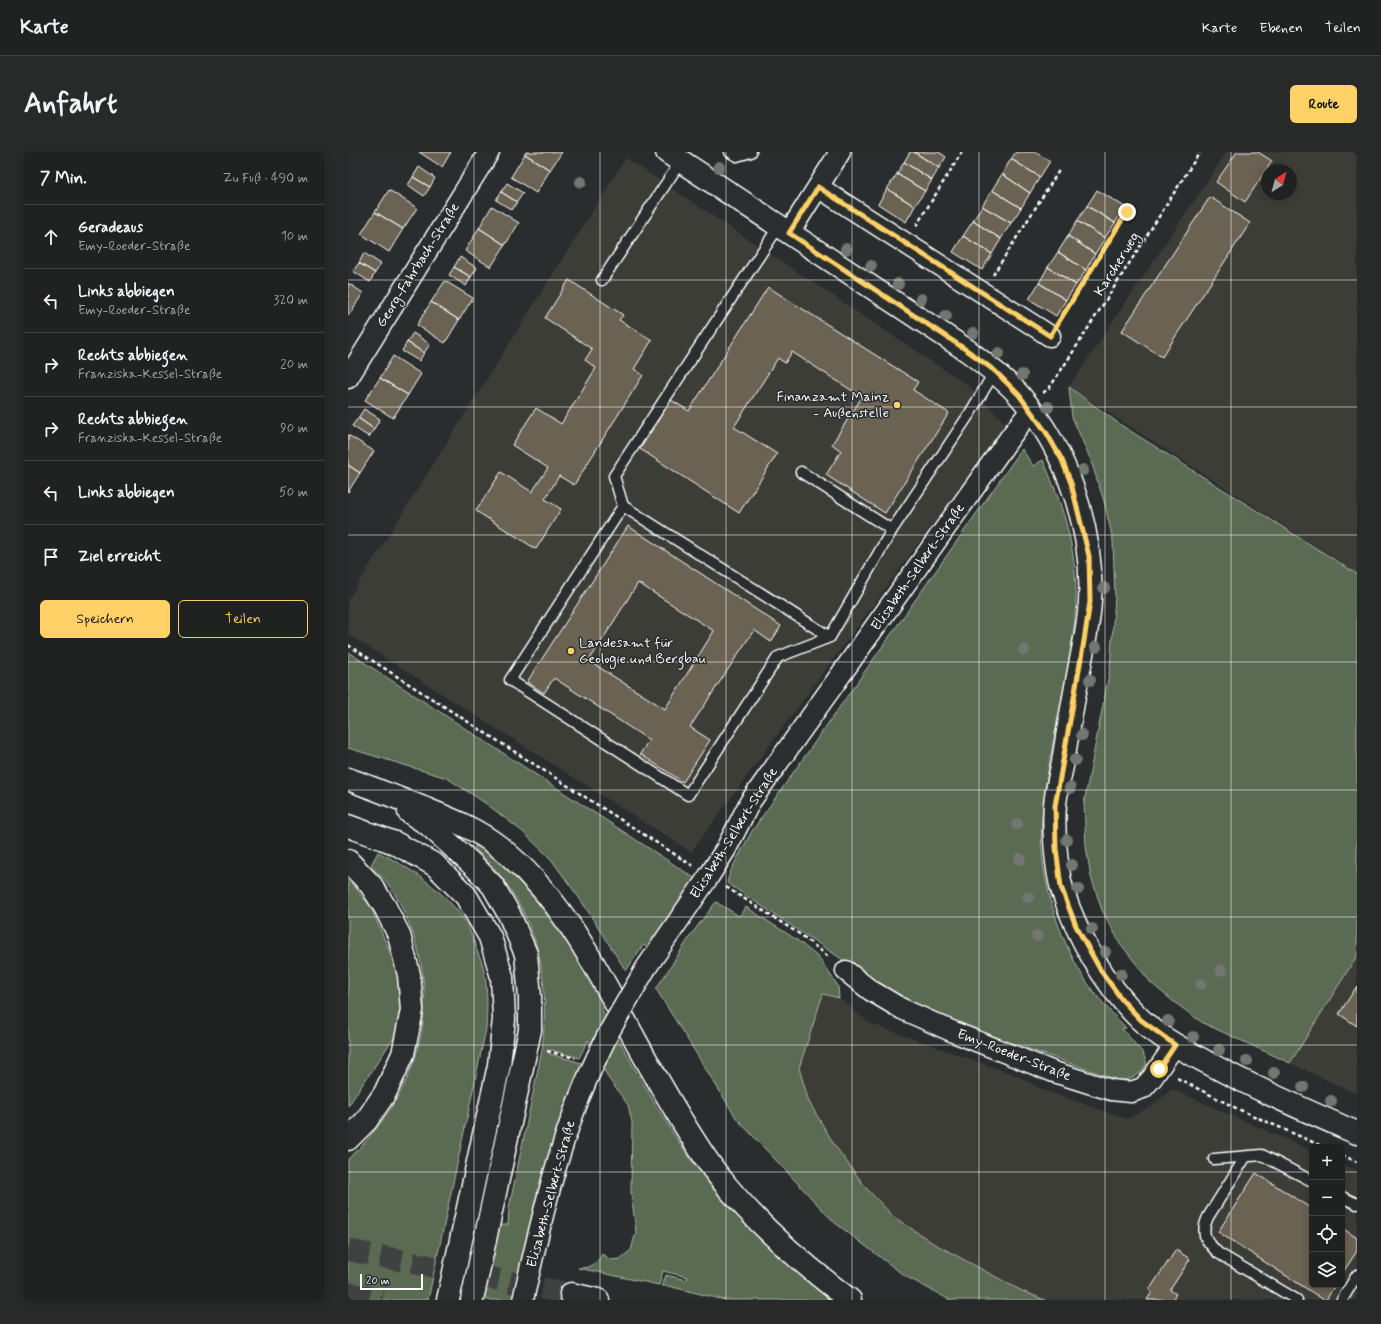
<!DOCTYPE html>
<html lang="de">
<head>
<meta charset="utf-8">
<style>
	body { margin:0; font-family:Mynerve,sans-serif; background:#282a2a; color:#f1f3f6 }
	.controls { position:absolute; right:12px; bottom:12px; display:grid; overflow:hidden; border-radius:6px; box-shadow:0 2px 10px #0003 }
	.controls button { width:36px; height:36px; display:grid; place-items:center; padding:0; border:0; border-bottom:1px solid #3d3f40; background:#202222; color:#f1f3f6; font:20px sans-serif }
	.compass { position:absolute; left:913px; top:12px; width:36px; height:36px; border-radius:50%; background:#202222; box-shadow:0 2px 10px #0003; rotate:36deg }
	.scale { position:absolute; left:12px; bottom:10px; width:63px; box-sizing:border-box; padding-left:4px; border:2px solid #fff; border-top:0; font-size:11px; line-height:14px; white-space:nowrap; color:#fff; -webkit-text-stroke:3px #2a2d2e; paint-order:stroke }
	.stop { position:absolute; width:12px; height:12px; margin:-9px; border:3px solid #ffd166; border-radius:50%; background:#fff }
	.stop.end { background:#ffd166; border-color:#fff; box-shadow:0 1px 4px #0008 }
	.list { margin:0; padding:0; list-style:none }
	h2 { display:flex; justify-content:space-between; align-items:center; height:52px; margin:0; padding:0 16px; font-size:17px }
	h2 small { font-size:13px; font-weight:400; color:#a2a4a5 }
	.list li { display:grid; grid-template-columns:26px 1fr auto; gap:12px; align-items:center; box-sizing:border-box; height:64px; padding:0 16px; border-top:1px solid #3d3f40 }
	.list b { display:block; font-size:15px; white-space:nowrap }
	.list p { margin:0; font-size:13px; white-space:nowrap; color:#a2a4a5 }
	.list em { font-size:13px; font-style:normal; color:#a2a4a5 }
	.actions { display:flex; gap:8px; padding:12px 16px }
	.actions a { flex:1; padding:9px 0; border:1px solid #ffd166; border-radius:6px; text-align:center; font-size:14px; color:#ffd166 }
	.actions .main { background:#ffd166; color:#111 }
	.icon { flex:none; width:22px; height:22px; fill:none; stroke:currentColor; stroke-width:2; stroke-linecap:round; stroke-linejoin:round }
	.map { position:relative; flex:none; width:1009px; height:1148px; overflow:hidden; border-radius:6px }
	header { display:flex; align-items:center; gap:24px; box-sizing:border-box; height:56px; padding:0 20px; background:#202222; border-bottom:1px solid #3d3f40 }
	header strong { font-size:19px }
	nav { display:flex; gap:22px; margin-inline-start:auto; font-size:14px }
	.intro { display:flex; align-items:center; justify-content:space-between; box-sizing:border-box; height:96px; padding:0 24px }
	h1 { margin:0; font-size:28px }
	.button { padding:10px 18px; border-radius:6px; background:#ffd166; color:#111; font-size:14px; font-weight:700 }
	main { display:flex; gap:24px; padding:0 24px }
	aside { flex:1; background:#202222; border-radius:6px; box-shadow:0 2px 10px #0003 }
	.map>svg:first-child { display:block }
</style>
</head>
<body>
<header>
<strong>Karte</strong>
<nav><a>Karte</a><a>Ebenen</a><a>Teilen</a></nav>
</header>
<div class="intro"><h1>Anfahrt</h1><a class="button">Route</a></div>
<main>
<aside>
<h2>7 Min.<small>Zu Fuß · 490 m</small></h2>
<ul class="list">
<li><svg class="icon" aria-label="ahead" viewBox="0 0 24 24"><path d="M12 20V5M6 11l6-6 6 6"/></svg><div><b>Geradeaus</b><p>Emy-Roeder-Straße</p></div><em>10 m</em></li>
<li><svg class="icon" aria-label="left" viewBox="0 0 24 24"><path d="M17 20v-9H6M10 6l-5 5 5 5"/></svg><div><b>Links abbiegen</b><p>Emy-Roeder-Straße</p></div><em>320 m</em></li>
<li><svg class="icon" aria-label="right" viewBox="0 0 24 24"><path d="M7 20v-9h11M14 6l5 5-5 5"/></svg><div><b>Rechts abbiegen</b><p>Franziska-Kessel-Straße</p></div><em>20 m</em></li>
<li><svg class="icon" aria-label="right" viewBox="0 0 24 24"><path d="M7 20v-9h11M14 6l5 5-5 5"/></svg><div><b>Rechts abbiegen</b><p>Franziska-Kessel-Straße</p></div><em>90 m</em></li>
<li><svg class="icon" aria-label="left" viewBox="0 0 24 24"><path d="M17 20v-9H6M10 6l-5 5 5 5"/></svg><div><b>Links abbiegen</b></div><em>50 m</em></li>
<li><svg class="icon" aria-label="arrive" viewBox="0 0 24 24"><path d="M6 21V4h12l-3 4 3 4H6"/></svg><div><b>Ziel erreicht</b></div></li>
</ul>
<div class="actions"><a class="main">Speichern</a><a>Teilen</a></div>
</aside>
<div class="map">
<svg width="1009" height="1148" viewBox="0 0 1009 1148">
	<rect width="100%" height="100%" fill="#2a2d2e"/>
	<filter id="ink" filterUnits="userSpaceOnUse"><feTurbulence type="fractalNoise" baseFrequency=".025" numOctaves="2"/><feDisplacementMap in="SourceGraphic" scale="8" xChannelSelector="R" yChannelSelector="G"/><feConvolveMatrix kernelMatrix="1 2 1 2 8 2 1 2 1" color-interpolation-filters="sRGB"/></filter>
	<g filter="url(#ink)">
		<!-- built -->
		<path fill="#3e3d39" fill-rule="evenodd" d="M879 0H1009V421L721 235ZM919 18H943V42H919Z
			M278 6 622 235 657 271 654 278 343 700 0 482V448Z
			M1009 804V942L942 911Z
			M475 842 491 846 521 871 667 923 696 938 779 967 804 954 824 937 964 999V1133H994V1012L1009 1019V1148H697L674 1139 585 1091 546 1065 519 1037 487 994 461 950 451 916Z"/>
		<!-- green -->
		<path fill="#5a6a52" stroke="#acb4a8" d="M721 235 773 273 1009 422V804L942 911 855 871 826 850 803 831 772 791 754 758 743 725 738 694 736 651 762 517 767 444 765 388 756 349 742 306 724 265Z
			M674 297 685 314 695 308C714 351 728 394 728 442 728 480 719 518 712 555 705 592 697 629 694 666 689 720 710 788 740 832 751 848 765 862 778 876L774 877 795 901 799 912C789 924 786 928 770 928L598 868 568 854 536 835 379 731 382 720 404 679Z
			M0 500 348 727 300 796 295 793 278 819 234 750 203 707 175 680 140 653 99 626 0 596Z
			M127 694 131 695C188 734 221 793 256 852L254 858C286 914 316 973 355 1024 391 1071 436 1111 482 1148H377L320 1134H314L318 1123 338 1128 340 1125 315 1119 311 1133 230 1116C242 1116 249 1113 254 1102L263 1108 272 1107 283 1098 288 1080 283 1040 284 970 280 953 261 927 240 888 231 906 203 898 202 902 237 912 185 1065 165 1148H134L150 1073H160L161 1056 165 1037 194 898C201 837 195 786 160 734 151 721 140 709 128 698L126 695Z
			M30 700C61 715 96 738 116 768 122 777 126 789 129 799 132 805 135 812 136 819 140 838 139 858 138 877L80 1148H0V1007C14 995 25 981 36 966 87 895 89 814 45 739 39 729 30 721 23 713Z
			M0 727 23 755 48 815 54 847 47 884 0 954Z
			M368 750 391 764 398 755 449 788 471 806 490 834 491 846 475 842 451 916 461 950 487 994 519 1037 546 1065 585 1091 674 1139 697 1148H602L557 1124 486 1070 389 967 308 837 345 780Z"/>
		<!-- building -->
		<path fill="#6b6253" stroke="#fff" fill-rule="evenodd" d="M71 0H103L94 15Z
			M178 0H214L202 18 177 2Z
			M562 0H566L591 16 584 28 556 10Z
			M566 0H591L598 5 591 16Z
			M668 0H687L702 9 692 25 663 7Z
			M889 0H910L924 9 897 50 868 30Z
			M177 2 202 18 188 41 163 25Z
			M663 7 692 25 682 41 654 22Z
			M556 10 584 28 577 39 549 22Z
			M71 15 87 26 82 35 65 25Z
			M549 22 577 39 567 54 539 37Z
			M654 22 682 41 673 56 644 38Z
			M65 25 82 35 76 44 60 33Z
			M159 31 175 41 169 50 153 40Z
			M539 37 567 54 558 70 530 52Z
			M41 38 69 56 55 77 27 60Z
			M644 38 673 56 663 71 634 54Z
			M749 38 777 55 767 71 739 54Z
			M153 40 169 50 164 58 148 48Z
			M862 45 902 71 814 205 774 179Z
			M144 54 171 71 157 93 131 76Z
			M634 54 663 71 653 87 625 69Z
			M739 54 767 71 757 86 729 69Z
			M27 60 55 77 41 100 13 82Z
			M625 69 653 87 644 102 615 84Z
			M729 69 757 86 747 102 720 84Z
			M131 76 157 93 143 115 117 99Z
			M615 84 644 102 634 118 605 100Z
			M720 84 747 102 738 118 710 100Z
			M710 100 738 118 728 133 700 115Z
			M16 101 33 112 27 121 11 111Z
			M112 105 129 116 123 125 106 115Z
			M11 111 27 121 22 130 5 119Z
			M106 115 123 125 118 134 101 123Z
			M700 115 728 133 718 148 691 131Z
			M221 128 275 163 271 168 304 188 286 217 295 223 226 333 211 324 197 347 213 357 188 397 128 359 153 320 184 340 200 316 164 293 188 256 213 272 248 216 237 208 244 197 197 166Z
			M97 129 125 146 111 168 83 150Z
			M0 131 15 141 1 163 0 162Z
			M691 131 718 148 708 164 681 147Z
			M420 135 570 230 565 238 601 261 537 361 478 323 493 299 484 292 514 245 444 200 437 211 430 206 386 275 429 302 391 361 292 297 323 248 341 259Z
			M83 150 111 168 97 191 69 173Z
			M65 181 82 192 76 201 59 190Z
			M59 190 76 201 71 209 54 199Z
			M45 204 73 222 60 243 32 226Z
			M32 226 60 243 45 266 17 248Z
			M16 257 32 267 26 277 10 266Z
			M10 266 26 277 21 285 4 274Z
			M0 283 26 299 12 321 0 313Z
			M0 313 12 321 0 340Z
			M280 374 433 474 423 490 406 478 342 575 362 588 335 630 292 602 301 588 206 526 196 541 179 530ZM290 431 366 479 317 557 241 509Z
			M1009 834V874L991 862Z
			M908 1021 964 1057V1133H987L978 1148H976L870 1080Z
			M994 1076 1009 1086V1099L994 1122Z
			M828 1098 842 1107 822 1138 828 1142 824 1148H799L804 1140 801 1138Z"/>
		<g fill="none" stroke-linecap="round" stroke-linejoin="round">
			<!-- highway-tunnel -->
			<path stroke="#3f4243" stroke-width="22" stroke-dasharray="22 11" stroke-linecap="butt" d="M0 1098 223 1142
				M0 1141 34 1148"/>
			<!-- lane casing -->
			<g stroke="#fff" stroke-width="13">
				<path id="lane" d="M382 0 389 4 403 0
					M431 74 266 324 275 354 162 528 340 643 430 505 482 485 544 378 622 261 647 219
					M254 128 333 9
					M453 320 544 378
					M275 354 482 485
					M898 1004 860 1065C852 1082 858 1089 870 1101L949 1148
					M866 1007 914 1003 964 1029
					M994 1045 1009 1052
					M994 1148 1009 1123"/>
			</g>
			<!-- street casing -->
			<g stroke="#fff" stroke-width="23">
				<path id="street" d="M470 35 702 184
					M441 81 492 0
					M0 226 141 0
					M298 816 361 724 378 697 402 650 663 284 683 258
					M498 819 522 838 554 857 608 881 706 920 763 938 783 940 795 936 804 926 827 893
					M175 1148C194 1065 212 982 249 905"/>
			</g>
			<!-- secondary casing -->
			<g stroke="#fff" stroke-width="25">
				<path id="secondary" d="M319 0 620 199C638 213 657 227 672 244 719 298 746 378 742 449 741 470 736 492 732 513 726 545 720 577 715 610 712 624 708 639 707 653 705 675 708 716 714 737 729 784 756 832 792 867 812 886 837 899 862 912 910 938 959 959 1009 981"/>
			</g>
			<!-- highway casing -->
			<g stroke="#fff" stroke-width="25">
				<path id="highway" d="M0 627C25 636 49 646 73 655 100 666 127 676 150 694 227 754 262 848 311 930 329 961 347 993 369 1022 407 1071 453 1111 502 1148
					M61 660 81 673 126 714 145 734 161 762 178 802 182 845V878L124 1148
					M0 674 47 691 87 713 118 744 142 785 154 825 156 867 151 913 100 1148
					M0 709 23 733 37 755 51 783 61 823 64 858 55 902 37 941 18 969 0 987
					M223 1142 250 1148"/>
			</g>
			<!-- path -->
			<path stroke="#fff" stroke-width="2.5" stroke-dasharray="4 3" stroke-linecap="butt" d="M568 74 614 0
				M645 123 712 17
				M713 166 779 60
				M695 241 702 235 723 203 852 0
				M0 493 345 714
				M378 735 453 783 482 806
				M199 899 227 906
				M829 926 890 957 976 995
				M994 1003 1009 1010"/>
			<!-- lane -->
			<use href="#lane" stroke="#2a2d2e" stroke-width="10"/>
			<!-- street -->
			<use href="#street" stroke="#2a2d2e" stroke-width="20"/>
			<!-- secondary -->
			<use href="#secondary" stroke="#2a2d2e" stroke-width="22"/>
			<!-- highway -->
			<use href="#highway" stroke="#2a2d2e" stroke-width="22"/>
			<!-- street-bridge casing -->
			<g stroke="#fff" stroke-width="23" stroke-linecap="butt">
				<path id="street-bridge" d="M249 905 261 880 298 816"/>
			</g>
			<!-- street-bridge -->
			<use href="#street-bridge" stroke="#2a2d2e" stroke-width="20"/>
		</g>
		<!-- trees -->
		<g fill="#727771">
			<circle cx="371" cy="15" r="6"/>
			<circle cx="233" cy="30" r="6"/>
			<circle cx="498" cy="97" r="6"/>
			<circle cx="523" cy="114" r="6"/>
			<circle cx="550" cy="132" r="6"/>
			<circle cx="573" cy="147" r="6"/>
			<circle cx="598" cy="164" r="6"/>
			<circle cx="625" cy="181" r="6"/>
			<circle cx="651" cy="201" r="6"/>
			<circle cx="674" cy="223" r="6"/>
			<circle cx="700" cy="255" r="6"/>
			<circle cx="735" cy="318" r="6"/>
			<circle cx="756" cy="436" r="6"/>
			<circle cx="748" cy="495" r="6"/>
			<circle cx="676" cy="498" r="6"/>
			<circle cx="742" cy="528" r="6"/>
			<circle cx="734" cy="583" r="6"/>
			<circle cx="727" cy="608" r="6"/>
			<circle cx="722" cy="636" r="6"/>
			<circle cx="669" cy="672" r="6"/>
			<circle cx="719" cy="688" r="6"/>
			<circle cx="672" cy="707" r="6"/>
			<circle cx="724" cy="713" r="6"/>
			<circle cx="730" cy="737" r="6"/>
			<circle cx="680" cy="745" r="6"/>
			<circle cx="744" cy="777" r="6"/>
			<circle cx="689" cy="784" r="6"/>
			<circle cx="757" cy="800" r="6"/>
			<circle cx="873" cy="818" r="6"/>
			<circle cx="773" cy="822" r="6"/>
			<circle cx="853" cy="832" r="6"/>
			<circle cx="820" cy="869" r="6"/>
			<circle cx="845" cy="885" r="6"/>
			<circle cx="871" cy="898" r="6"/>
			<circle cx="899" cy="909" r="6"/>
			<circle cx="926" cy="921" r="6"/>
			<circle cx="955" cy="935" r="6"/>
			<circle cx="983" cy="949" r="6"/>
		</g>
	</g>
	<g fill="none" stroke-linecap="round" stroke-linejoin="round" filter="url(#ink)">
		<!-- route -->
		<path stroke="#ffd166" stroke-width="5" d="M779 60 702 184 470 35 441 81 620 199 647 219 671 243 698 280 714 308 723 331 741 404 742 450 736 489 707 654 708 696 713 735 728 774 753 819 775 849 793 868 827 893 811 917"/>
	</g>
	<!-- grid -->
	<path fill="none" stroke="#fff" stroke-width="1" stroke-opacity="0.55" d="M126 0V1148M252 0V1148M378 0V1148M504 0V1148M631 0V1148M757 0V1148M883 0V1148M0 128H1009M0 255H1009M0 383H1009M0 510H1009M0 638H1009M0 765H1009M0 893H1009M0 1020H964M994 1020H1009"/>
	<!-- markers -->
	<g fill="#ffd166" stroke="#2a2d2e" stroke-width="1.5">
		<circle cx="549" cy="253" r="4"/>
		<circle cx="223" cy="499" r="4"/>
	</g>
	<g text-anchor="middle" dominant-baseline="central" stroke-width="3" stroke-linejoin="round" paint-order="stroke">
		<!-- street labels -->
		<g font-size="14" fill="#fff" stroke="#2a2d2e">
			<text transform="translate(769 112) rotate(-58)">Karcherweg</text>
			<text transform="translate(70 113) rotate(-58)">Georg-Fahrbach-Straße</text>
			<text transform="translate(570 415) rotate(-55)">Elisabeth-Selbert-Straße</text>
			<text transform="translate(386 681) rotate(-58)">Elisabeth-Selbert-Straße</text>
			<text transform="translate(666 903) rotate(21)">Emy-Roeder-Straße</text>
			<text transform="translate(203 1042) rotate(-75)">Elisabeth-Selbert-Straße</text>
		</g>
		<!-- poi labels -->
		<g font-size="14" fill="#fff" stroke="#2a2d2e" text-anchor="end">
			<text x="541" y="245">Finanzamt Mainz<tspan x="541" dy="16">- Außenstelle</tspan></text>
			<text x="231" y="491" text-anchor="start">Landesamt für<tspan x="231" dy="16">Geologie und Bergbau</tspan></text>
		</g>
	</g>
</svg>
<div class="controls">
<button>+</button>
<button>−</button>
<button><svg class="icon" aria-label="locate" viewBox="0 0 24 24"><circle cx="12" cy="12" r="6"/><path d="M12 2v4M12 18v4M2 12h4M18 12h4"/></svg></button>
<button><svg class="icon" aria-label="layers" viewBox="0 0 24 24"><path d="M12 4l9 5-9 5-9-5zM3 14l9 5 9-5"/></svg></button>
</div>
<svg class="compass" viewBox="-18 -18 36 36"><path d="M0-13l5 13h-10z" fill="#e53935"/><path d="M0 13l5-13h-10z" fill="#a2a4a5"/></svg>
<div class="scale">20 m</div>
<div class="stop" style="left:811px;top:917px"></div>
<div class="stop end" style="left:779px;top:60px"></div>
</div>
</main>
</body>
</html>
